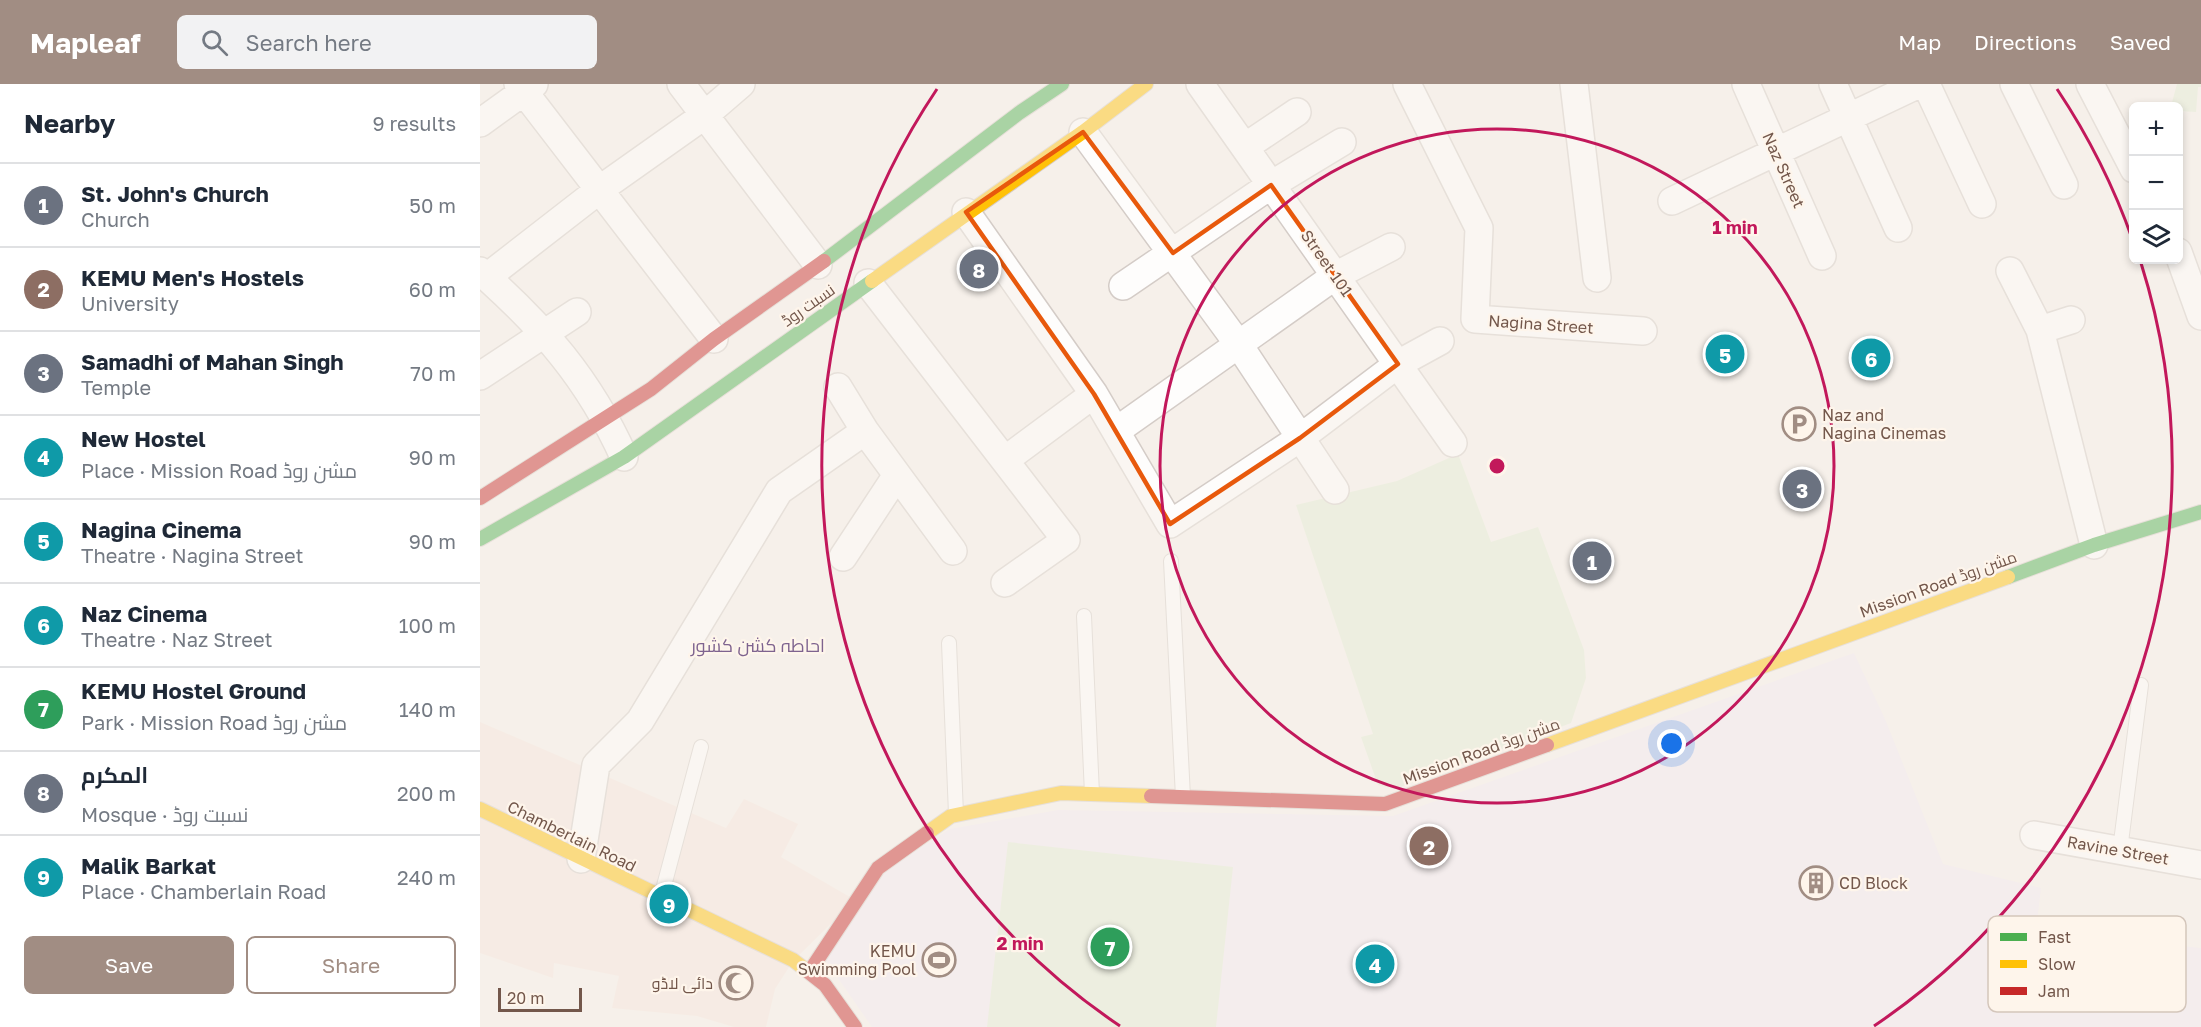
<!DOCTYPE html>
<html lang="en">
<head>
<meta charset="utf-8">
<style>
	body { margin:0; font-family:"Golos Text",Cairo,sans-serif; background:#f2f2f3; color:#1f2937 }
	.controls { position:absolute; right:18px; top:18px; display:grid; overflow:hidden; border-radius:9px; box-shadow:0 3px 9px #0003 }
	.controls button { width:54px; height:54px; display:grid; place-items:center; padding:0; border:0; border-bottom:2px solid #e0e1e3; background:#fff; color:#1f2937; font:30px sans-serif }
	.scale { position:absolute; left:18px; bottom:15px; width:84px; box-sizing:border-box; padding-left:6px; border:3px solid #73574b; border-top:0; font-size:16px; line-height:21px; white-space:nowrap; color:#73574b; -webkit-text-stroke:4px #fef5eb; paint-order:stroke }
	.you { position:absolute; left:1192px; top:660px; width:21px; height:21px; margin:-15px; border:4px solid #fff; border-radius:50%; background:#1a73e8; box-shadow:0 0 0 9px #1a73e833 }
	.badge { display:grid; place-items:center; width:39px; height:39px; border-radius:50%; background:#a18d83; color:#fff; font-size:20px; font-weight:700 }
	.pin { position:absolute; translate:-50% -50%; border:3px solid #fff; box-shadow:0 2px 6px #0006 }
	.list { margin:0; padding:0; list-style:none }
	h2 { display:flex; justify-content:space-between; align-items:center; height:78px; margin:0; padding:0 24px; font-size:26px }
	h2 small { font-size:20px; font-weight:400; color:#747a83 }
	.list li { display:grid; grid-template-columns:39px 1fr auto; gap:18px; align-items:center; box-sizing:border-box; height:84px; padding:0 24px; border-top:2px solid #e0e1e3 }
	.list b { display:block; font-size:22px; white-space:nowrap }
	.list p { margin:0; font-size:20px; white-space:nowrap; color:#747a83 }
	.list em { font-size:20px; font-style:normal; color:#747a83 }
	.actions { display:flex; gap:12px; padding:18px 24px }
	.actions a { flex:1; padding:14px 0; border:2px solid #a18d83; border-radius:9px; text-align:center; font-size:21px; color:#a18d83 }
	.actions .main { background:#a18d83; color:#fff }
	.icon { flex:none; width:33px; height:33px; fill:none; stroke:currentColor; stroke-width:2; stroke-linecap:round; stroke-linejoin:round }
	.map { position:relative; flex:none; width:1721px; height:943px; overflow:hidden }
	header { display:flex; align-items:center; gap:36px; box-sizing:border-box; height:84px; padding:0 30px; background:#a18d83; color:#fff }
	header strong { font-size:28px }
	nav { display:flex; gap:33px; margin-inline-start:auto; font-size:21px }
	.search { width:420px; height:54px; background:#f2f2f3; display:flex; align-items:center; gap:15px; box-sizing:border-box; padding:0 21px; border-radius:9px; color:#747a83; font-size:22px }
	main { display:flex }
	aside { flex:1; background:#fff }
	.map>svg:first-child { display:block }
</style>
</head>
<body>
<header>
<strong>Mapleaf</strong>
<div class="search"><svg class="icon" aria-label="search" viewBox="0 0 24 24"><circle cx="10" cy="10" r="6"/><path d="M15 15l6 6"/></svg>Search here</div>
<nav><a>Map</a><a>Directions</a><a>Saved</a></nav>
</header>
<main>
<aside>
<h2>Nearby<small>9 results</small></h2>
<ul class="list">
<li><span class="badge" style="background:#6b7280">1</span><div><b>St. John's Church</b><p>Church</p></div><em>50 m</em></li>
<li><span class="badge" style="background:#8d6e63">2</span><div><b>KEMU Men's Hostels</b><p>University</p></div><em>60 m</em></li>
<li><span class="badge" style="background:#6b7280">3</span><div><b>Samadhi of Mahan Singh</b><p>Temple</p></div><em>70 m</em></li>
<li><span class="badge" style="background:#0f9aa8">4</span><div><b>New Hostel</b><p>Place · Mission Road مشن روڈ</p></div><em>90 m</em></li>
<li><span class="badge" style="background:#0f9aa8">5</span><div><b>Nagina Cinema</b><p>Theatre · Nagina Street</p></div><em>90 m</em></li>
<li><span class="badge" style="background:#0f9aa8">6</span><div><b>Naz Cinema</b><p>Theatre · Naz Street</p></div><em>100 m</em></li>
<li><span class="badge" style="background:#2e9e5b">7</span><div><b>KEMU Hostel Ground</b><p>Park · Mission Road مشن روڈ</p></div><em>140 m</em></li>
<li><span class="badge" style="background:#6b7280">8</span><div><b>المکرم</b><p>Mosque · نسبت روڈ</p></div><em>200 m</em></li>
<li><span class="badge" style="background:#0f9aa8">9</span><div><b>Malik Barkat</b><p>Place · Chamberlain Road</p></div><em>240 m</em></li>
</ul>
<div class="actions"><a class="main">Save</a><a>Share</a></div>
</aside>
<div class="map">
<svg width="1721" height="943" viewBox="0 0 1721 943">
	<rect width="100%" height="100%" fill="#f6f0ea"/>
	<!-- commercial -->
	<path fill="#f6e5de" d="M0 638 246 744 264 715 318 740 301 773 375 816 313 877 295 905 286 943H254L217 932 132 924 139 892 74 879 73 894 0 869Z"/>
	<!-- education -->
	<path fill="#f2e8f2" d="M1374 569 1405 635 1463 780 1561 804 1556 847 1721 864V943H392L344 874 408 784 470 745 578 726 913 732Z"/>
	<!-- green -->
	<path fill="#e3ecd5" d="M1697 0H1721V3H1718L1716 28 1699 27 1698 22H1691Z
		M978 370 1011 458 1058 443 1104 566 1106 594 1091 639 915 705 898 701 881 653 893 650 816 421 917 397Z
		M528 758 753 783 736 943H507Z"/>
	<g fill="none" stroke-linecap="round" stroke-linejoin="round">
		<!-- lane casing -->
		<g stroke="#d4ccc7" stroke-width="16">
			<path id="lane" d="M691 477 703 713
				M604 532 612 710
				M469 559 476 730
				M1640 766 1661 601
				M181 813 221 663"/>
		</g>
		<!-- street casing -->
		<g stroke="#d4ccc7" stroke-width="30">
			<path id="street" d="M38 0 234 255
				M201 0 338 181
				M720 0 973 359
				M927 0 999 144 995 235 1163 247
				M1094 0 1117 194
				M1266 0 1342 172
				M1353 0 1418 144
				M1446 0 1502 120
				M1534 0 1584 101
				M1610 0 1654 85
				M0 39 54 0
				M603 48 759 261 855 406
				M765 63 817 28
				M1192 117 1439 0
				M486 128 614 310 690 440 820 354 918 280 960 257
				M1698 168 1721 232
				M0 187C63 243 109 295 144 373
				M1530 187 1560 246 1614 461
				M7 193 119 106 225 31 261 0
				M388 199 586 456 525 499
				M643 202 791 101 862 58
				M1560 246 1591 236
				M0 292 97 228
				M358 303 385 347 473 467
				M636 347 855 192 911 163
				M525 376 614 310
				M363 473 417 391
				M1554 751 1721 781
				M101 775 116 681 160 637 299 407 385 347"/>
		</g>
		<!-- fast casing -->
		<g stroke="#d5ccc6" stroke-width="16">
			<path id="fast" d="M344 177 539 29 582 0
				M0 455 144 373 392 197
				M1528 493 1614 461 1721 428"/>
		</g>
		<!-- slow casing -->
		<g stroke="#d5ccc6" stroke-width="16">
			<path id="slow" d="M392 197 603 48 666 0
				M1067 661 1528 493
				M0 725 313 876 326 886
				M447 749 471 732 581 709 671 712"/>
		</g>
		<!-- jam casing -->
		<g stroke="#d5ccc6" stroke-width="16">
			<path id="jam" d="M0 414 171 305 234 255 344 177
				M671 712 905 720 1067 661
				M326 886 345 901 375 943
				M330 887 398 784 447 749"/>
		</g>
		<!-- lane -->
		<use href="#lane" stroke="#fefdfc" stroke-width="14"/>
		<!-- street -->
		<use href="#street" stroke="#fefdfc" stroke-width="27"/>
		<!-- fast -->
		<use href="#fast" stroke="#4caf50" stroke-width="14"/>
		<!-- slow -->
		<use href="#slow" stroke="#ffc107" stroke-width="14"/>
		<!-- jam -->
		<use href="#jam" stroke="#c62828" stroke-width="14"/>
	</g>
	<!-- marked area -->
	<path d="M0 0H1721V943H0ZM603 48 693 169 791 101 918 280 820 354 690 440 614 310 486 128Z" fill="#f6f0ea" fill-opacity=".55" fill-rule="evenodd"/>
	<path fill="none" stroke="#e8590c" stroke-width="4.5" stroke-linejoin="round" d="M603 48 693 169 791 101 918 280 820 354 690 440 614 310 486 128Z"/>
	<!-- distance rings -->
	<g fill="none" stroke="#c2185b" stroke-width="3">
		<circle cx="1017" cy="382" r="337"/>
		<path d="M640 942A675 675 0 0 1 457 5M1577 5A675 675 0 0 1 1653 157M1661 179A675 675 0 0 1 1394 942"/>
	</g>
	<!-- icons -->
	<defs>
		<g id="parking-ring" transform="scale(1.725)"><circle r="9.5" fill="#fef5eb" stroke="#a18d83" stroke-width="1.5"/><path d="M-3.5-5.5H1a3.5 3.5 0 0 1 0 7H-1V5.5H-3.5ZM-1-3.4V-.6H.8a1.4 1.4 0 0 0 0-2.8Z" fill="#a18d83"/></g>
		<g id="building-ring" transform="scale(1.725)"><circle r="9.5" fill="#fef5eb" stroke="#a18d83" stroke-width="1.5"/><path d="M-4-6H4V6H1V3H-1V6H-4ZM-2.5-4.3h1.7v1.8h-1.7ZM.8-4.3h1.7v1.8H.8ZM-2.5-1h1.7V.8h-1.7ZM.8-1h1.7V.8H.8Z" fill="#a18d83"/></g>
		<g id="stadium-ring" transform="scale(1.725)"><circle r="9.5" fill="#fef5eb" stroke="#a18d83" stroke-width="1.5"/><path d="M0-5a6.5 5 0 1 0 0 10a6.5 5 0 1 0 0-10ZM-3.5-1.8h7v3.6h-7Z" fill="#a18d83"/></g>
		<g id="mosque-ring" transform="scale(1.725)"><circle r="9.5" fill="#fef5eb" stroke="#a18d83" stroke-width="1.5"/><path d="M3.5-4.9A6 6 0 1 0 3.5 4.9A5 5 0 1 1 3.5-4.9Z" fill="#a18d83"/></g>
	</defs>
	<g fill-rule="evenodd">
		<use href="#parking-ring" x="1319" y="340"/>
		<use href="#building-ring" x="1336" y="799"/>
		<use href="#stadium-ring" x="459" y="876"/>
		<use href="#mosque-ring" x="256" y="899"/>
	</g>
	<g text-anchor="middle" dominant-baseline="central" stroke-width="4.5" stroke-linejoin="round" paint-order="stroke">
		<!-- street labels -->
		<g font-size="16" fill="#73574b" stroke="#fef5eb">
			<text transform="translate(1304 86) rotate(66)">Naz Street</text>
			<text transform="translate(847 179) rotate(55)">Street 101</text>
			<text transform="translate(328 221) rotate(-35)">نسبت روڈ</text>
			<text transform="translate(1061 240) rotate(4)">Nagina Street</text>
			<text transform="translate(1458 500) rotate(-20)">Mission Road مشن روڈ</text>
			<text transform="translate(1001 667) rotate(-20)">Mission Road مشن روڈ</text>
			<text transform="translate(92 752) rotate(26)">Chamberlain Road</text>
			<text transform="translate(1638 766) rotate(10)">Ravine Street</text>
		</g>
		<!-- poi labels -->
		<g font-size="16" fill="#73574b" stroke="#fef5eb" text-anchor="start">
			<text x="1342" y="331">Naz and<tspan x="1342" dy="18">Nagina Cinemas</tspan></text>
			<text x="1359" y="799">CD Block</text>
			<text x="436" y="867" text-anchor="end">KEMU<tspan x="436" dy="18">Swimming Pool</tspan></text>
			<text x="233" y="899" text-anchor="end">دائی لاڈو</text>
		</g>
		<!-- neighbourhood labels -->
		<g font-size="18" fill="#7e638f" stroke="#fef5eb">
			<text x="278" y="561">احاطہ کشن کشور</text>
		</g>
	</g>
	<!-- legend -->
	<rect x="1508" y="832" width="198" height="96" rx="9" fill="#fef5eb" stroke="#d4c6bb" stroke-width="1.5"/>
	<rect x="1520" y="849" width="27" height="8" fill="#4caf50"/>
	<rect x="1520" y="876" width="27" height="8" fill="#ffc107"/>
	<rect x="1520" y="903" width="27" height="8" fill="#c62828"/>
	<g font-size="16" fill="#73574b">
		<text x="1558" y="859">Fast</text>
		<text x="1558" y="886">Slow</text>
		<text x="1558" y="913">Jam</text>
	</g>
	<circle cx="1017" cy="382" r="9" fill="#c2185b" stroke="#fef5eb" stroke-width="3"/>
	<g font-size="18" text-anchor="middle" font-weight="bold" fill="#c2185b" stroke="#fef5eb" stroke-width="4.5" stroke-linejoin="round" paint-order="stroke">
		<text x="1255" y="150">1 min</text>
		<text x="540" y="866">2 min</text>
	</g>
</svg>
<div class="controls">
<button>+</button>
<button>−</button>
<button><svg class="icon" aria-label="layers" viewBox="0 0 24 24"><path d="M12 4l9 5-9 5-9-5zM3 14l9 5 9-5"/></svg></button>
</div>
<div class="scale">20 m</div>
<div class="you"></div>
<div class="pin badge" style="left:1112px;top:477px;background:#6b7280">1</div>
<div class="pin badge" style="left:949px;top:762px;background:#8d6e63">2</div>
<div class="pin badge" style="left:1322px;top:405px;background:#6b7280">3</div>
<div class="pin badge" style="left:895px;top:880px;background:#0f9aa8">4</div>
<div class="pin badge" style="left:1245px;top:270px;background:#0f9aa8">5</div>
<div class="pin badge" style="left:1391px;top:274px;background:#0f9aa8">6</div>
<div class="pin badge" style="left:630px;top:863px;background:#2e9e5b">7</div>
<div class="pin badge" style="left:499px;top:185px;background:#6b7280">8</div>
<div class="pin badge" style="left:189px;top:820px;background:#0f9aa8">9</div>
</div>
</main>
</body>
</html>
